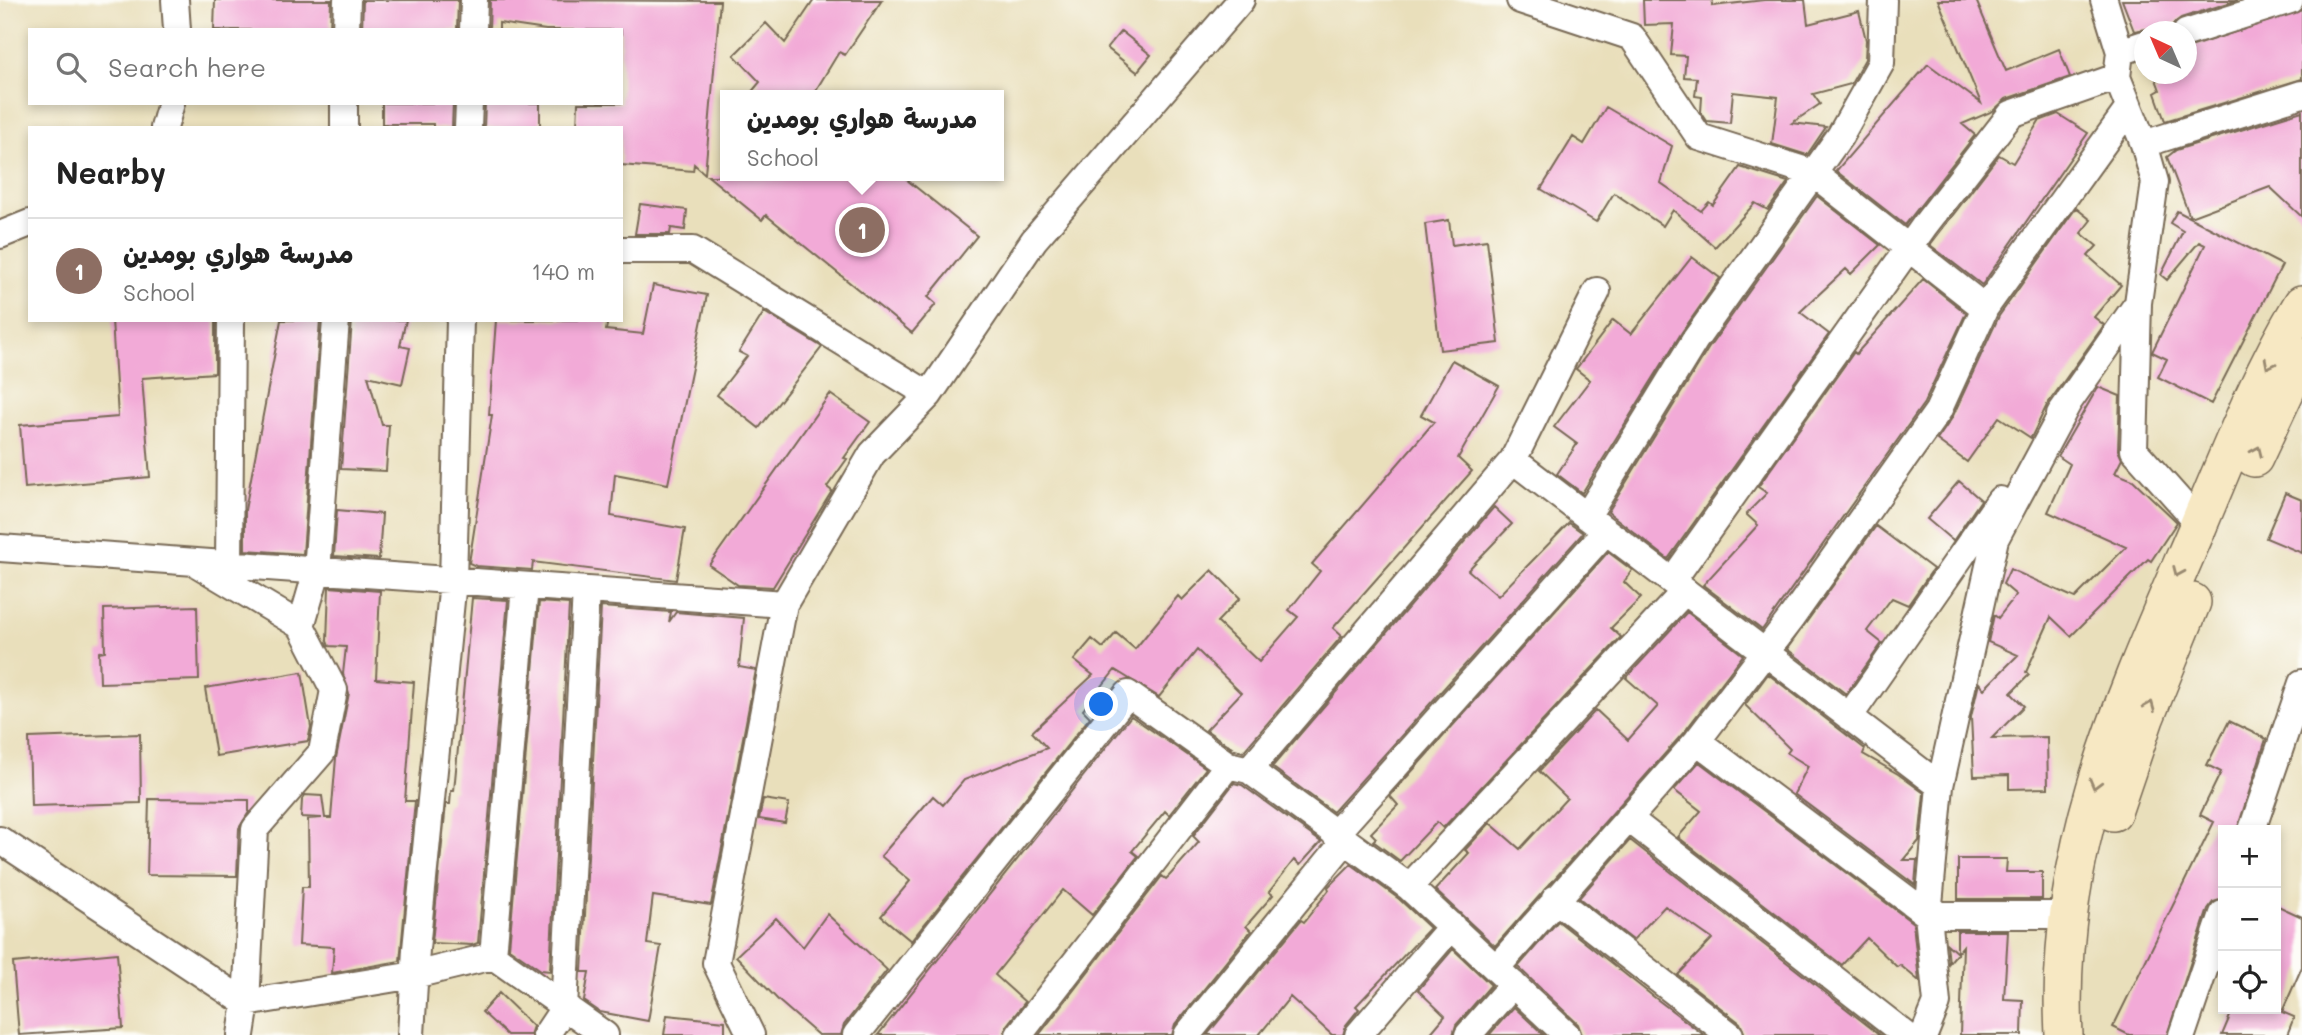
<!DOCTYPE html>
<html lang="en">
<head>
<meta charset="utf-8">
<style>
	body { margin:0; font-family:Mali,"Playpen Sans Arabic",sans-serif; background:#f6f6f6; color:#222 }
	.controls { position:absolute; right:21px; bottom:21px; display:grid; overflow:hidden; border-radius:0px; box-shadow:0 4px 10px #0003 }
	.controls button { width:63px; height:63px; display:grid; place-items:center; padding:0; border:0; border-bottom:2px solid #e0e0e0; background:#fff; color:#222; font:35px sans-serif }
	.compass { position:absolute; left:2134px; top:21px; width:63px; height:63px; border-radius:50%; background:#fff; box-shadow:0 4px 10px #0003; rotate:316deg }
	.you { position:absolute; left:1102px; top:705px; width:24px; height:24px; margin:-18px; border:5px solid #fff; border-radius:50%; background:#1a73e8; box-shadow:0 0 0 10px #1a73e833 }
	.badge { display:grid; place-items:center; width:46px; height:46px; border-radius:50%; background:#c8321e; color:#fff; font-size:23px; font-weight:700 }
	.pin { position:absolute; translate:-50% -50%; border:4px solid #fff; box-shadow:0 2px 7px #0006 }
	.popup { position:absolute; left:720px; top:90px; width:284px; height:91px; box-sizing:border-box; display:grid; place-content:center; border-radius:0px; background:#fff; filter:drop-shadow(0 2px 5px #0005); font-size:23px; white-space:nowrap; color:#767676 }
	.popup b { font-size:26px; color:#222 }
	.popup::after { content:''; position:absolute; left:50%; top:100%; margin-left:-14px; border:14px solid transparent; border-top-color:#fff }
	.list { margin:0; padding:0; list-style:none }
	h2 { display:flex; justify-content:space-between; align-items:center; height:91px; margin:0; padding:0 28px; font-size:30px }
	h2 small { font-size:23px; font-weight:400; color:#767676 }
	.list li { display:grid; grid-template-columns:46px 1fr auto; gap:21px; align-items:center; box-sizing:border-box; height:105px; padding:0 28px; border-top:2px solid #e0e0e0 }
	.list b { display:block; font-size:26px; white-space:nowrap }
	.list p { margin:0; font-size:23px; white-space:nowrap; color:#767676 }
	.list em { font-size:23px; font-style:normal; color:#767676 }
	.icon { flex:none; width:38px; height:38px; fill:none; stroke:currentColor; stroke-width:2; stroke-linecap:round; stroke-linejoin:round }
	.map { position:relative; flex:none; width:2302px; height:1035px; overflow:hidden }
	.search { position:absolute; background:#fff; box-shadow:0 4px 10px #0003; left:28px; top:28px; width:595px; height:77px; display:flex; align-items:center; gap:18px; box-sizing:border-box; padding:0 24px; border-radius:0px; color:#767676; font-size:26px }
	.panel { position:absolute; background:#fff; box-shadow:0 4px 10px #0003; left:28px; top:126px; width:595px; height:196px; border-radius:0px }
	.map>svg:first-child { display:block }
</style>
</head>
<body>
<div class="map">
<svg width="2302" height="1035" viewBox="0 0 2302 1035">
	<rect width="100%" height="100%" fill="#fdfcf7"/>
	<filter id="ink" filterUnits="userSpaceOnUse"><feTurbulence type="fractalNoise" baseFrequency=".0143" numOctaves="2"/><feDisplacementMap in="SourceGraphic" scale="14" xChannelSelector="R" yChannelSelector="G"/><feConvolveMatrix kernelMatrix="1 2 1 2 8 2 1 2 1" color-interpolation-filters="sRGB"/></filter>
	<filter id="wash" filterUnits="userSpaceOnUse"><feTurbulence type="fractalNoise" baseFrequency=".00686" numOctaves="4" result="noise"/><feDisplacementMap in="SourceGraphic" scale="28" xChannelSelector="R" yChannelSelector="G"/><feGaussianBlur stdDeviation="1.57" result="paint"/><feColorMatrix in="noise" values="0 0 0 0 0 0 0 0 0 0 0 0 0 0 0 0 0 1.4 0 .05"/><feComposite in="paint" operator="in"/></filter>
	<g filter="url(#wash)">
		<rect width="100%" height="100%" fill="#e9dfbb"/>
		<g id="blocks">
			<!-- building -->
			<path fill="#f2aad7" d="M215 0H331L330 30H214Z
				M363 0H458L457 30H362Z
				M490 0 720 1 705 174 694 164 693 171 621 165V128H577L578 103H621V30H546L499 23V30H489Z
				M814 0H882L845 55 839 52 813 95H749L760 82 734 55 766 23 785 43Z
				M1643 0H1713L1712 6 1764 0H1805L1808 24 1859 11 1866 40 1865 59 1851 84 1813 94 1820 104 1792 123 1826 127 1807 155 1772 144 1778 97 1733 92 1730 123 1707 121 1701 112 1702 97 1695 96 1697 78 1684 77 1686 56 1671 55 1674 24 1644 25Z
				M1938 0H1976L2006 71 2059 49 2070 77 2006 99 1993 111 1962 124 1975 135 1905 225 1836 171 1928 64 1981 103Z
				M2122 0H2238L2181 18 2174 23 2171 32 2146 29 2134 31Z
				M2302 10V79L2165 121 2155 93 2160 90 2154 74H2187V48Z
				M1121 31 1151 55 1137 72 1107 48Z
				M382 103H453L452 128H433V124H382Z
				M485 103H540V128H484Z
				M1606 107 1672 146 1661 183 1701 211 1709 202 1713 205 1740 167 1788 182 1768 210 1755 203 1715 247 1673 210 1663 226 1614 193 1596 222 1541 189 1573 137 1584 144Z
				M2302 111V217L2270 187 2190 217 2167 157 2176 150Z
				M2058 114 2088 133 1982 285 1930 245 1999 155 2013 163 2039 121Z
				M708 176H902L977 236 928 297 936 304 912 333 766 215 762 220Z
				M1817 196 1880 245 1851 274 1846 269 1800 312 1829 334 1668 559 1608 512 1708 349Z
				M640 204 687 210 685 230 671 228 670 234H635Z
				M2076 208 2091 220 2081 233 2097 246 2088 256 2121 285 2094 317 2104 325 2047 405 2031 438 1999 417 1967 462 1937 440 1952 418 1999 316Z
				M2177 211 2282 265 2211 404 2158 377 2167 359 2152 352 2205 245 2199 242 2167 280 2161 275 2183 231 2170 223Z
				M1449 220 1452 245 1487 240 1499 343 1440 350 1425 224Z
				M1692 257 1720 278 1682 332 1582 493 1557 474 1577 444 1554 427 1590 380 1576 369 1613 320 1631 334Z
				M1923 279 1966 313 1924 403 1762 630 1703 585 1758 525 1746 514 1767 493 1758 487 1854 352 1856 354Z
				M653 285 707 295 668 484 615 474 611 516 685 529 676 580 533 562 532 570 476 566 469 563 492 415H489L496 320H608L606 330 643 334Z
				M764 312 822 347 759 428 717 395 747 356 739 352Z
				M112 320H215V373L142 378 150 477 25 488 20 425 118 417Z
				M281 320H320L303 554 245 550V510Z
				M352 320H406L400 346 410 348 402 384 368 376 382 425H389L386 471 341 469Z
				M1452 360 1499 386 1458 458 1472 471 1333 628 1342 636 1243 752 1235 750 1206 730 1241 693 1197 650 1159 697 1115 670 1083 710 1090 717 911 941 881 916 910 881 881 856 933 796 943 805 964 780 1047 748 1032 732 1093 675 1074 660 1092 639 1103 648 1116 633 1135 649 1178 596 1182 600 1212 570 1240 598 1217 622 1259 662 1298 617 1289 610 1320 571 1312 564 1434 422 1421 415Z
				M2098 387 2120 396 2118 450 2122 459 2115 473 2133 480 2177 522 2151 561 2148 559 2071 636 2051 617 2026 672 2029 675 2011 693 2024 706 1992 738 2047 737 2048 788 2009 789V775L1974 776 1971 717 1979 683 1984 689 2018 655 1988 642 1994 615 1998 618 2016 595 2003 584 2010 569 2075 598 2126 547 2048 512 2070 464 2058 456Z
				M830 394 870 422 844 458 847 459 827 487 832 491 773 587 738 585 709 565Z
				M1959 481 1981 500 1953 541 1927 519Z
				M2285 493 2302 500V553L2266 538Z
				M1494 507 1512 524 1468 570 1498 596 1569 523 1583 533 1333 812 1272 767Z
				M337 510 382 514 379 559 334 556Z
				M1876 526 1933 569 1908 605 1892 598 1867 631 1882 643 1846 694 1787 649Z
				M1608 552 1632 570 1624 582 1641 598 1611 628 1621 637 1443 828 1437 822 1400 861 1373 841 1376 838 1371 833 1398 805 1390 796Z
				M329 587 380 591 376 679 414 682 405 801H415L400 961 332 973 334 947 299 945 302 887H309L308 819 322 818 301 817 302 800 305 795 322 796 325 818H331L336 758 349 693 343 674 346 647 329 646 327 641Z
				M472 598 508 600 478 943 472 945 432 943 446 804H450L451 791H454Z
				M539 602 569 604 550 971 541 970 509 948Z
				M197 606 199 680 100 683 99 652 105 651 104 609Z
				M601 607 671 612 669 622 676 612 744 618 739 667 756 670 711 905 653 896 647 944 661 946 648 1021 600 1012 584 1001 589 972H582Z
				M1687 612 1743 655 1685 731 1495 946 1435 890 1469 853 1465 850 1490 823 1520 849 1567 798 1539 771 1596 710 1628 740 1658 706 1626 678Z
				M302 672 311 727 308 741 216 756 205 688Z
				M1768 674 1865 749 1863 754 1898 774 1924 793 1919 841 1903 860H1917L1915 885 1794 794 1808 766 1787 753 1790 749 1745 705Z
				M1131 716 1206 768 1169 815 1165 811 1132 851 1138 856 1092 915 1063 890 995 975 1025 1002 1007 1025 1004 1035H878Z
				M2229 721 2266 739 2237 830H2223V899L2213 902 2208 909 2167 1035H2129L2113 1027 2214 822 2200 815 2221 772 2207 765Z
				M140 734 141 803 31 806 29 738Z
				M1699 762 1913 923 1919 981 1900 965 1897 967 1867 938 1842 965 1678 837 1701 811 1674 790Z
				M1234 783 1242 785 1321 842 1300 865 1294 860 1269 892 1273 895 1246 926 1251 931 1175 1025 1172 1035H1039L1162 876 1166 879 1170 875 1199 842 1193 836Z
				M149 799 249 800V812L239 828 237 876 147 875Z
				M763 799 789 803 785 823 759 819Z
				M1630 840 1880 1035H1745L1740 1023 1678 975 1712 939 1665 906 1633 940 1579 898Z
				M1958 859H2007L2006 872H2042V899H1958Z
				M1351 864 1399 899 1430 928 1356 1006 1359 1009 1346 1025 1343 1035H1332L1290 997 1259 1035H1207L1301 920 1304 922 1329 890 1328 887Z
				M2276 905 2302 917V967L2282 1012 2294 1017 2287 1035H2222L2233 1009H2276Z
				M827 914 887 970 844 1025 841 1035H818L779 1001 736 956 776 918 803 947Z
				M1558 921 1654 997 1704 1035H1582L1578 1024 1518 967Z
				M1957 931H2008L2004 999 2023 1000 2022 1035H1960L1963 946 1949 963 1947 944 1957 953Z
				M1453 949 1491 985 1456 1025 1453 1035H1429L1445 1016 1418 990Z
				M117 953 123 1028 19 1035 13 963Z
				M499 993 533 1026 530 1035H507L482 1012Z
				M1514 1007 1544 1035H1489Z
				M667 1015 725 1021V1035H664Z"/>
		</g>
	</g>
	<g filter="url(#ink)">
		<use href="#blocks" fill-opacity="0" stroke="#786955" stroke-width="2"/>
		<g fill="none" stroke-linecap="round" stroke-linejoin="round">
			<!-- street casing -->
			<g stroke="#786955" stroke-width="30">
				<path id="street" d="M175 0 177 30
					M1520 0 1632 37 1699 137 1813 173 1985 308
					M2104 0 2120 52 2117 77 2144 144 2155 182 2138 303 2134 450 2199 523
					M346 30 347 0
					M473 30 474 0
					M2186 33 2290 0
					M2120 52 2144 44
					M164 128 171 103
					M344 128V103
					M468 128 469 103
					M2144 144 2302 94
					M0 235 30 223
					M621 250H693L929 395
					M2060 414 2138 303
					M1513 460 1940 786
					M1587 516 1695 340 1840 136 1881 63 1883 0
					M0 548 784 604
					M199 565 301 626 334 690 322 752 255 829 246 1003 241 1035
					M229 565 231 320
					M1672 581 1925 225 2011 114 2117 77
					M301 626 317 571 336 320
					M1849 717 2000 500
					M1697 741 1928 915H2066
					M1249 770 1513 460 1597 291
					M1628 818 1906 1035
					M2252 830 2302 683
					M1335 834 1606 531
					M0 840 246 1003 414 975 493 956 605 1035
					M1409 887 1685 591
					M1555 899 1730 1035
					M493 956 525 586
					M1497 967 1697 741 1792 617 1938 411 1985 308 2129 108
					M411 1035 416 949 453 581 460 320
					M546 1035 564 1008 586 590
					M751 1035 716 963 784 604 872 454 929 395 1034 240 1241 0
					M856 1035 1128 694 1228 765 1249 770 1409 887 1567 1035
					M1019 1035 1228 765
					M1187 1035 1345 841
					M1358 1035 1452 926
					M1468 1035 1513 984
					M1924 1035 1937 1003 1928 915 1940 786 1995 539 2070 399
					M2182 1035 2223 914"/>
			</g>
			<!-- secondary casing -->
			<g stroke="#786955" stroke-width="40">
				<path id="secondary" d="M2254 458 2302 356
					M2113 812 2145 718 2192 602
					M2064 1035C2054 846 2124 698 2197 529 2229 453 2259 375 2302 304"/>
			</g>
			<!-- street -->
			<use href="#street" stroke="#fff" stroke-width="26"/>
			<!-- secondary -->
			<use href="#secondary" stroke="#f7e8c3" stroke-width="37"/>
		</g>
		<!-- one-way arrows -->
		<defs><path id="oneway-chevron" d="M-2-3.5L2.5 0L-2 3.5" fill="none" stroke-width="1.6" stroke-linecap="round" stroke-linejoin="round" transform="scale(1.75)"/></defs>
		<g stroke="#998970">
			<use href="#oneway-chevron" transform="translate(2269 364) rotate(117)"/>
			<use href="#oneway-chevron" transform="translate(2257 451) rotate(-66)"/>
			<use href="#oneway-chevron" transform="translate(2178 572) rotate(113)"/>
			<use href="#oneway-chevron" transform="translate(2150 706) rotate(-68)"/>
			<use href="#oneway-chevron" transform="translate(2095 784) rotate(105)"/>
		</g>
	</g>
</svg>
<div class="controls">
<button>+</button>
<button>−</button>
<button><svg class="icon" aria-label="locate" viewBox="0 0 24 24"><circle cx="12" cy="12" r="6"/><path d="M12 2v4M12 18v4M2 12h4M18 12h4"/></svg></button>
</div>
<svg class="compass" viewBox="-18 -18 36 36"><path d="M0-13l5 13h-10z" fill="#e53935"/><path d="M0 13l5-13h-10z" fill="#767676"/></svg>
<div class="you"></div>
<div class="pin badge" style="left:862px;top:230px;background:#8d6e63">1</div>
<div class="popup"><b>مدرسة هواري بومدين</b>School</div>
<div class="search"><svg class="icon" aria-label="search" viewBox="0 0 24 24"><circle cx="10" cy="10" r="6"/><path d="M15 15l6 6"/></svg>Search here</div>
<section class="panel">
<h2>Nearby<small></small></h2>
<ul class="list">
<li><span class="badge" style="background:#8d6e63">1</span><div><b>مدرسة هواري بومدين</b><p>School</p></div><em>140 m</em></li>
</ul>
</section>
</div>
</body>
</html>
